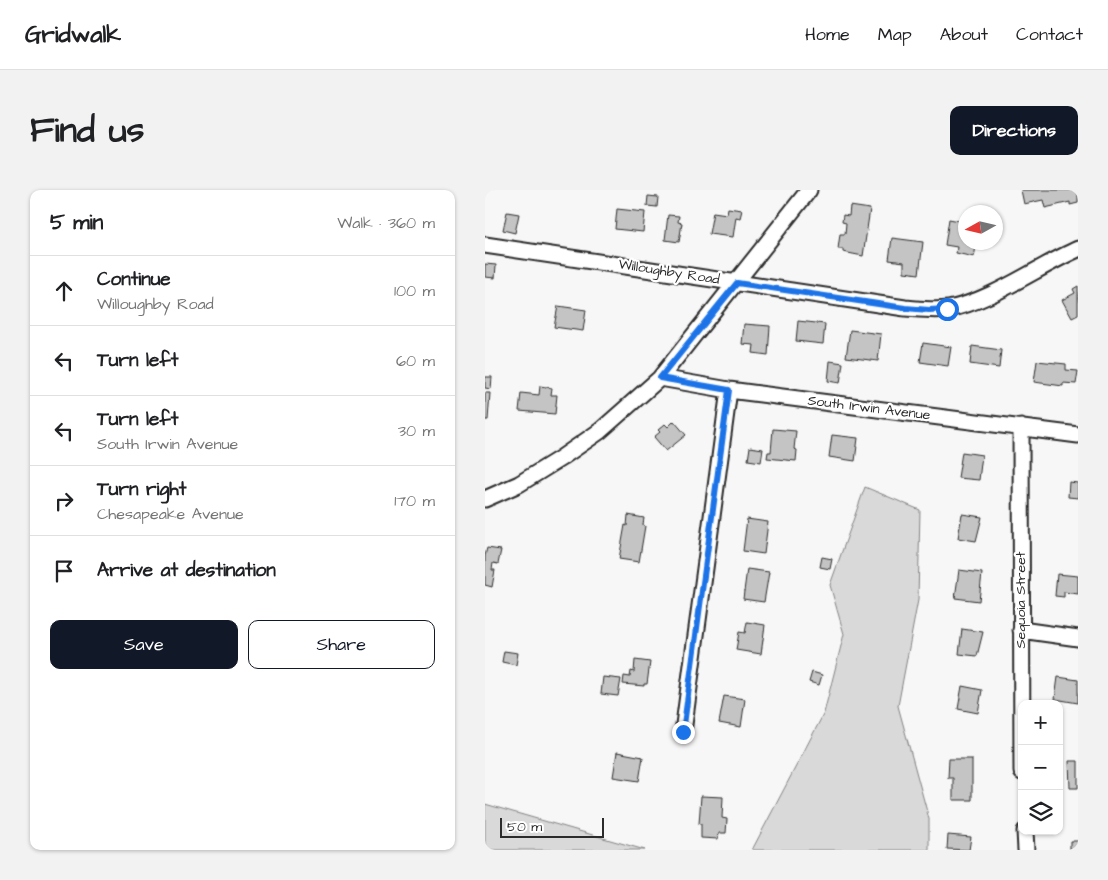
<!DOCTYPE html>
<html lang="en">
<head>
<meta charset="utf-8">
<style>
	body { margin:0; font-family:"Architects Daughter",sans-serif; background:#f2f2f2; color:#202124 }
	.controls { position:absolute; right:15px; bottom:15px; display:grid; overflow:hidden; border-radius:10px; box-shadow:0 1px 4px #0004 }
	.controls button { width:45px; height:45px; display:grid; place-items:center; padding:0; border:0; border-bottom:1px solid #e0e0e0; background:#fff; color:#202124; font:25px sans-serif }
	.compass { position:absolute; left:473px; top:15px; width:45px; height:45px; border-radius:50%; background:#fff; box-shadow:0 1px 4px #0004; rotate:262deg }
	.scale { position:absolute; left:15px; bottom:12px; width:104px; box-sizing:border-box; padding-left:5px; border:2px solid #2b2b2b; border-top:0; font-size:14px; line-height:18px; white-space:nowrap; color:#2b2b2b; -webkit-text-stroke:4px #fff; paint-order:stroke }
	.stop { position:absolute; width:15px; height:15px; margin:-11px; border:4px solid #1a73e8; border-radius:50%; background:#fff }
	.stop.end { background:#1a73e8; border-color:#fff; box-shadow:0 1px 5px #0008 }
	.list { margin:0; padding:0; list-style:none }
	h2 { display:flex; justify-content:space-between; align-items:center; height:65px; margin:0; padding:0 20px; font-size:21px }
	h2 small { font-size:16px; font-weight:400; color:#757577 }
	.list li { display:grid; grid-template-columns:32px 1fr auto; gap:15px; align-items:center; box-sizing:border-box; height:70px; padding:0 20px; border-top:1px solid #e0e0e0 }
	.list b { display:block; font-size:19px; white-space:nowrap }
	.list p { margin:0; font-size:16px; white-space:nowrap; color:#757577 }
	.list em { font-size:16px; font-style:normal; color:#757577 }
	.actions { display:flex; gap:10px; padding:15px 20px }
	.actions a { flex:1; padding:11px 0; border:1px solid #111827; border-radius:10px; text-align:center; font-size:18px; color:#111827 }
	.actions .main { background:#111827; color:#fff }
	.icon { flex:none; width:28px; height:28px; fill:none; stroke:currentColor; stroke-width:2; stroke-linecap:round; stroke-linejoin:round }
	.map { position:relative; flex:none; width:593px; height:660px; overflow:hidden; border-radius:10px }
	header { display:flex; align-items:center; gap:30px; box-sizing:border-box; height:70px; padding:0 25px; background:#fff; border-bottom:1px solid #e0e0e0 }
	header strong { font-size:24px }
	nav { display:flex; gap:28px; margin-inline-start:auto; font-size:18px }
	.intro { display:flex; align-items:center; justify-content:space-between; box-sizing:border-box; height:120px; padding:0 30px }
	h1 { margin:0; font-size:35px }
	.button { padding:12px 22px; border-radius:10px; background:#111827; color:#fff; font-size:18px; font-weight:700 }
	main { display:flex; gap:30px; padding:0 30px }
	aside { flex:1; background:#fff; border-radius:10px; box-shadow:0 1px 4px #0004 }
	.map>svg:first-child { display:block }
</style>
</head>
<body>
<header>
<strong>Gridwalk</strong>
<nav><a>Home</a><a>Map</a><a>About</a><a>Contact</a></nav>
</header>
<div class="intro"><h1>Find us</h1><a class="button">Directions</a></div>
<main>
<aside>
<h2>5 min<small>Walk · 360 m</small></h2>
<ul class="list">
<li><svg class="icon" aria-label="ahead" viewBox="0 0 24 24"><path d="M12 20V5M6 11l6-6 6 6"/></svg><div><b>Continue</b><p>Willoughby Road</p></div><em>100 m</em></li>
<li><svg class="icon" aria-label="left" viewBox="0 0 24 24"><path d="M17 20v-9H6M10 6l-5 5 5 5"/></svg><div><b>Turn left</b></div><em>60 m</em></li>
<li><svg class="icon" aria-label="left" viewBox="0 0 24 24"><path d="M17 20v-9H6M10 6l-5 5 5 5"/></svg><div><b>Turn left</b><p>South Irwin Avenue</p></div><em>30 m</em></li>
<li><svg class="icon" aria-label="right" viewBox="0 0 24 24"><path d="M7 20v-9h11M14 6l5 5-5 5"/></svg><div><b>Turn right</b><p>Chesapeake Avenue</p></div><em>170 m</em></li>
<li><svg class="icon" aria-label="arrive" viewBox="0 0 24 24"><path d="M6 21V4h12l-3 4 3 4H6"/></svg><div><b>Arrive at destination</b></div></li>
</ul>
<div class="actions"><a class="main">Save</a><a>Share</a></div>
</aside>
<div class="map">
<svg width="593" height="660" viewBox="0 0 593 660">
	<rect width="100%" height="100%" fill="#f7f7f7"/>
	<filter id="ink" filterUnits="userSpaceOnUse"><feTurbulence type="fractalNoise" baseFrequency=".02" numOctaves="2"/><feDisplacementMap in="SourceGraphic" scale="10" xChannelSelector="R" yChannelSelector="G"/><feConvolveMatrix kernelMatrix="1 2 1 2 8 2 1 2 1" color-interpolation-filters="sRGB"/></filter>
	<g filter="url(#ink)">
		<!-- green -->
		<path fill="#d9d9d9" stroke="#828282" d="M380 297 435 320 433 410 413 516 444 629V660H267L339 523 359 444 345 395Z
			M0 614 160 660H0Z"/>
		<!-- building -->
		<path fill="#c4c4c4" stroke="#2b2b2b" d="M536 0H593V13L585 15V12L560 18 558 10 539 14Z
			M163 6 173 7 172 17 162 16Z
			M365 16 385 19 378 66 358 62V59H353L355 44H360L361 33 357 32 358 25 364 26Z
			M243 18 257 20 255 28 251 27 248 47 224 44 228 22 242 24Z
			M132 19 160 22 158 42 130 39Z
			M22 22 34 24 30 43 18 40Z
			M183 25 194 26 193 32 197 33 194 52 180 50Z
			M464 29 480 32V52H492L489 67 471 63 472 57 460 55Z
			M407 48 438 52 434 84 419 82V72L404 70Z
			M0 74 11 75 10 88 0 87Z
			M593 96V125L587 128 577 110 590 103 588 99Z
			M73 116 101 120 98 141 69 137Z
			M313 131 340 134 338 154 311 151Z
			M259 134 285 136 283 165 268 163 269 155 257 154Z
			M365 140 396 144 393 171 361 167Z
			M438 153 466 157 463 176 435 172Z
			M487 156 516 160 514 178 485 174Z
			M345 171 358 173 355 193 343 191Z
			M552 171 581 174V180L593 181 591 194 578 193V196L549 192Z
			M0 187H7L6 199 0 198Z
			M55 196 67 198 66 205H72L70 224 34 221 36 203 54 205Z
			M0 203H5L3 230H0Z
			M189 231 201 245 181 261 169 247 175 242 173 240 180 234 183 237Z
			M288 239 311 241 309 259 312 260 311 271 282 268 283 262H286Z
			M347 245 373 248 370 271 344 267Z
			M265 257 278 259 276 272 263 270Z
			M477 262 497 265 494 290 473 288Z
			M584 292 593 293V308L583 307Z
			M477 324 497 327 491 351 473 348Z
			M143 325 159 328 158 335 160 336 154 372 134 369 140 335 142 336Z
			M262 329 283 332 279 364 258 361Z
			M2 358 16 360 13 374 8 373 7 380H10L7 397 0 395V366Z
			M337 367 347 369 345 379 335 377Z
			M262 379 284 382 279 412 258 409Z
			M474 380 497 383 494 411 470 408Z
			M572 384 593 386V404L579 402V407L570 406Z
			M262 432 280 435 276 464 251 460 254 442 260 443Z
			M477 439 498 442 492 466 474 464Z
			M19 461 33 463 31 475 17 472Z
			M150 470 165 472 162 494H159V496L138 494 139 486 145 487 146 481 149 482Z
			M327 482 337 485 334 495 324 492Z
			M118 487 136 489 133 506 116 504Z
			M573 487 593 490V513L570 509Z
			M477 496 497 500 493 523 473 519Z
			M239 506 260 509 256 537 234 533Z
			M132 562 158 567 154 591 128 587Z
			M464 569H487V610H468V588H463Z
			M584 571H593V598H585Z
			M216 606 238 607 237 628 242 629 241 643H234L233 649 216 648V634H214Z
			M463 645 486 647 484 660 462 659Z
			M585 651H593V660H585Z"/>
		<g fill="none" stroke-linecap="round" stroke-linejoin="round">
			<!-- minor casing -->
			<g stroke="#2b2b2b" stroke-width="19">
				<path id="minor" d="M0 55 420 118C434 119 449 121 463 119 507 111 552 77 593 59
					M175 188 244 200 593 245
					M536 237 537 582
					M0 309 34 294 76 268 115 241 175 188 324 0
					M536 440 593 448
					M198 542 244 200
					M540 641 541 660"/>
			</g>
			<!-- minor -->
			<use href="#minor" stroke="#fff" stroke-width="15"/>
		</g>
	</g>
	<g fill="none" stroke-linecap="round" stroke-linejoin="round" filter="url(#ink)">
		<!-- route -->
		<path stroke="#1a73e8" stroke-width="6" d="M198 542 244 200 175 188 252 93 420 118 444 120 462 119"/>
	</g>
	<g text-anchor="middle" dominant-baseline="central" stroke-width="4.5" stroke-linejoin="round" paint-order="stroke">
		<!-- street labels -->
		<g font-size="14" fill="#2b2b2b" stroke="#fff">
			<text transform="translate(184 82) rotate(9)">Willoughby Road</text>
			<text transform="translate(384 218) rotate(7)">South Irwin Avenue</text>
			<text transform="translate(536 410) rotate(-90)">Sequoia Street</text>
		</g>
	</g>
</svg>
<div class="controls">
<button>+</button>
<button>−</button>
<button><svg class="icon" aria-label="layers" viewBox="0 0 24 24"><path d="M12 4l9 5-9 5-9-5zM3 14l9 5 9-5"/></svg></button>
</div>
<svg class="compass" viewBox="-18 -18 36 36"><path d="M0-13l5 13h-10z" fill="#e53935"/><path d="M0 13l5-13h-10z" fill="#757577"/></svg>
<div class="scale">50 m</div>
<div class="stop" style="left:462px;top:119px"></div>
<div class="stop end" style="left:198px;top:542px"></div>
</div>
</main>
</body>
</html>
